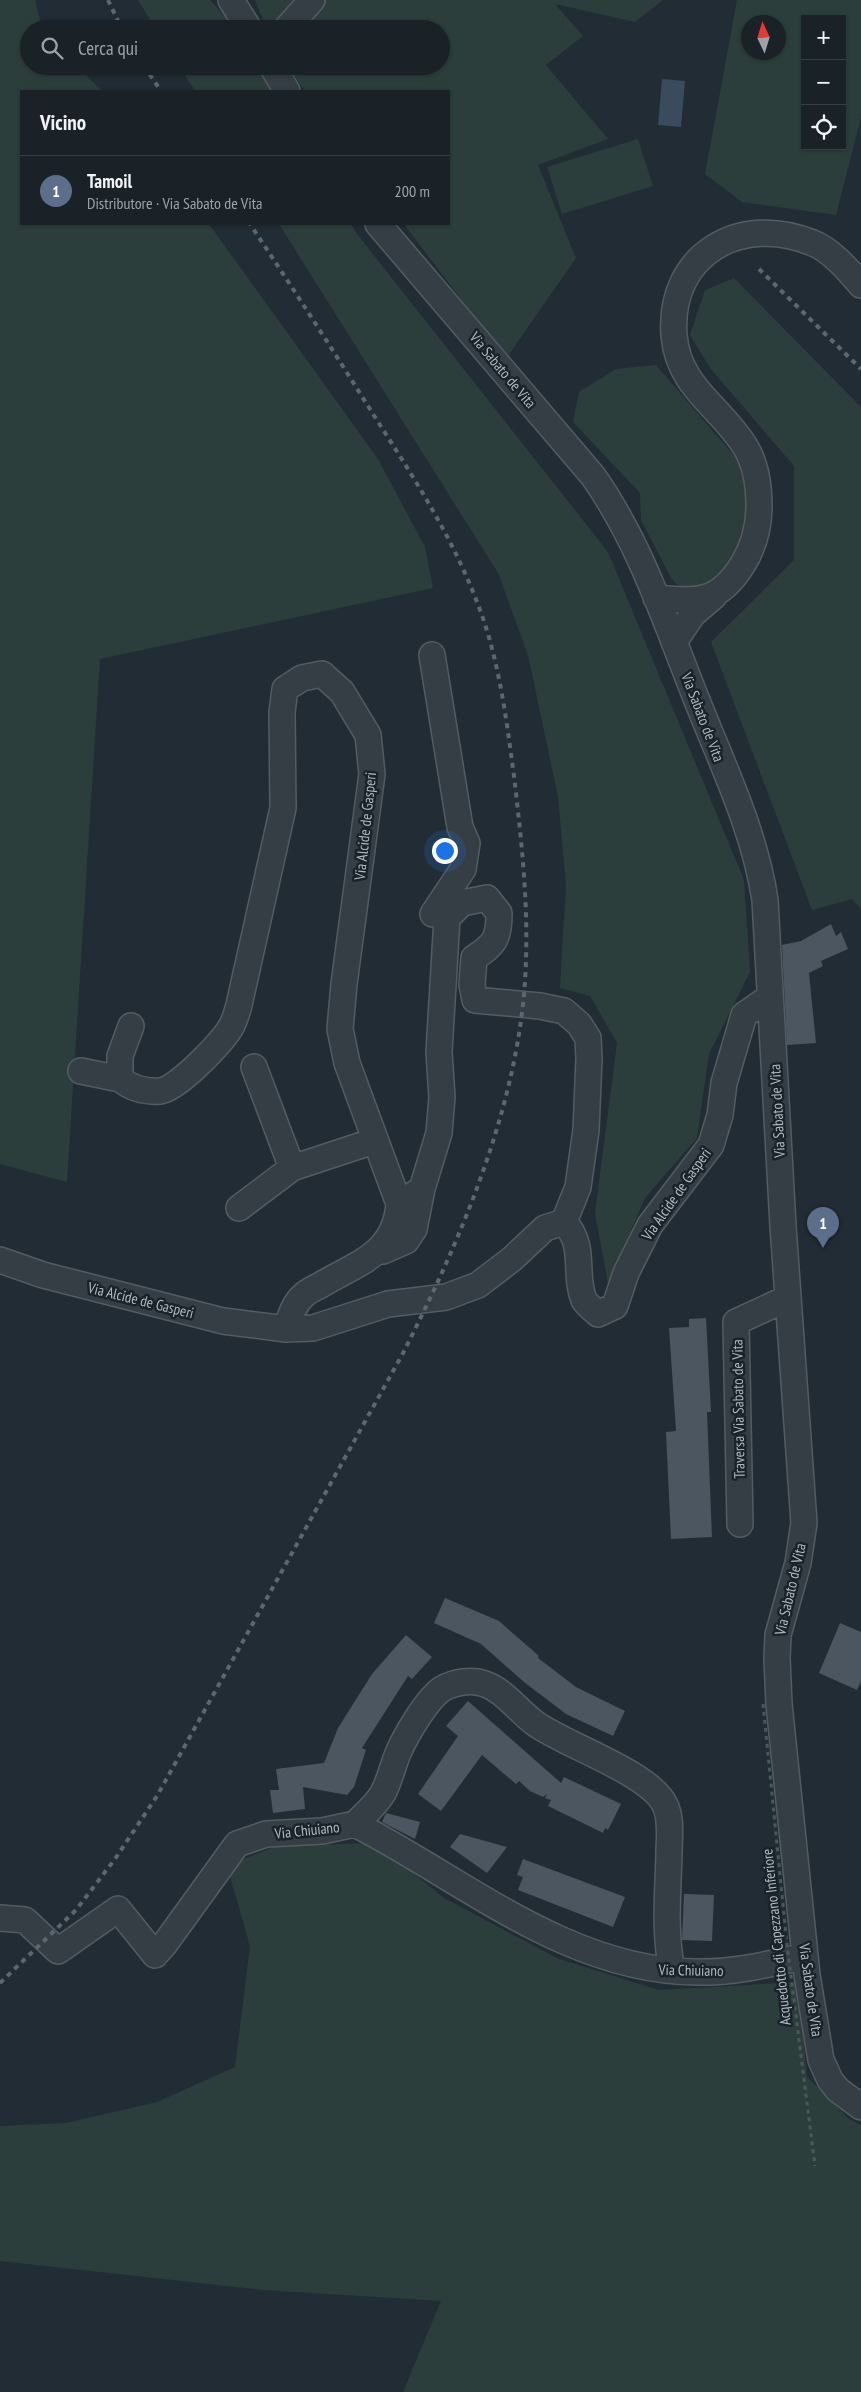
<!DOCTYPE html>
<html lang="it">
<head>
<meta charset="utf-8">
<style>
	body { margin:0; font-family:"PT Sans Narrow",sans-serif; background:#272e33; color:#f1f3f6 }
	.controls { position:absolute; right:15px; top:15px; display:grid; overflow:hidden; border-radius:0px; box-shadow:0 1px 4px #0004 }
	.controls button { width:45px; height:45px; display:grid; place-items:center; padding:0; border:0; border-bottom:1px solid #383e44; background:#1a2127; color:#f1f3f6; font:25px sans-serif }
	.compass { position:absolute; left:741px; top:15px; width:45px; height:45px; border-radius:50%; background:#1a2127; box-shadow:0 1px 4px #0004; rotate:356deg }
	.you { position:absolute; left:444px; top:850px; width:18px; height:18px; margin:-12px; border:4px solid #fff; border-radius:50%; background:#1a73e8; box-shadow:0 0 0 8px #1a73e833 }
	.badge { display:grid; place-items:center; width:32px; height:32px; border-radius:50%; background:#db2777; color:#fff; font-size:16px; font-weight:700 }
	.pin { position:absolute; translate:-50% -41px; filter:drop-shadow(0 1px 2px #0008) }
	.pin::after { content:''; position:absolute; top:26px; width:18px; height:15px; background:inherit; clip-path:polygon(0 0,100% 0,50% 100%) }
	.list { margin:0; padding:0; list-style:none }
	h2 { display:flex; justify-content:space-between; align-items:center; height:65px; margin:0; padding:0 20px; font-size:21px }
	h2 small { font-size:16px; font-weight:400; color:#9fa3a7 }
	.list li { display:grid; grid-template-columns:32px 1fr auto; gap:15px; align-items:center; box-sizing:border-box; height:70px; padding:0 20px; border-top:1px solid #383e44 }
	.list b { display:block; font-size:19px; white-space:nowrap }
	.list p { margin:0; font-size:16px; white-space:nowrap; color:#9fa3a7 }
	.list em { font-size:16px; font-style:normal; color:#9fa3a7 }
	.icon { flex:none; width:28px; height:28px; fill:none; stroke:currentColor; stroke-width:2; stroke-linecap:round; stroke-linejoin:round }
	.map { position:relative; flex:none; width:861px; height:2392px; overflow:hidden }
	.search { position:absolute; background:#1a2127; box-shadow:0 1px 4px #0004; left:20px; top:20px; width:430px; height:55px; display:flex; align-items:center; gap:12px; box-sizing:border-box; padding:0 18px; border-radius:28px; color:#9fa3a7; font-size:19px }
	.panel { position:absolute; background:#1a2127; box-shadow:0 1px 4px #0004; left:20px; top:90px; width:430px; height:135px; border-radius:0px }
	.map>svg:first-child { display:block }
</style>
</head>
<body>
<div class="map">
<svg width="861" height="2392" viewBox="0 0 861 2392">
	<rect width="100%" height="100%" fill="#222c34"/>
	<!-- green -->
	<path fill="#2b3e3c" fill-rule="evenodd" d="M0 0H35L42 29H29V66H77L102 91H21V224H209L378 459 425 547 433 588 100 659 67 1182 0 1164Z
		M138 0H210L237 29H156Z
		M255 0H663L635 22 555 4 583 36 546 65 608 139 538 165 576 258 506 359 404 224H449V91H305L287 66H441V29H267Z
		M737 0H861V117L836 215 742 202 705 174ZM805 19H842V146H805ZM748 22H778V52H748Z
		M179 66H261L275 91H195Z
		M638 139 653 186 562 214 547 167Z
		M279 224H351L357 234 608 552 744 880 750 972 709 1054 697 1138 645 1198 608 1284 595 1213 617 1043 590 996 560 988 566 885 558 797 528 655 498 573Z
		M734 278 861 407V909L852 899 812 910 711 642 794 560V466L710 368 690 335 705 290Z
		M656 365 744 467 746 519 738 554 713 584 686 594 671 578 641 520 640 493 573 422 579 392 616 369Z
		M376 1843 444 1898 559 1959 659 1990 798 1982 807 2077 849 2119 861 2125V2392H403L441 2301 263 2290 0 2261V2126L66 2123 157 2102 235 2067 250 1946 227 1866 276 1846Z"/>
	<!-- water -->
	<path fill="#394b5c" d="M662 79 685 81 681 127 658 125Z"/>
	<!-- building -->
	<path fill="#4b5660" d="M831 924 836 936 841 932 848 949 821 961 823 966 809 973 816 1043 787 1045 782 945 801 941Z
		M706 1318 711 1412H707L712 1537 671 1539 666 1432 676 1431 669 1328 689 1327V1319Z
		M445 1598 499 1621 539 1656 538 1658 576 1687 625 1711 613 1736 566 1714 524 1682 481 1644 434 1623Z
		M840 1623 861 1632V1681L857 1690 819 1673Z
		M406 1635 432 1657 412 1679 408 1676 362 1748 366 1750 354 1787 347 1795 303 1787 305 1809 273 1813 270 1790H279L276 1769 324 1763 338 1728 372 1674Z
		M468 1701 561 1783 564 1777 621 1804 608 1830 605 1828 603 1833 548 1806 551 1800 545 1798 547 1794 543 1797 530 1791 519 1781 516 1784 482 1755 441 1811 418 1794 458 1736 446 1726Z
		M386 1813 420 1822 415 1839 382 1822Z
		M460 1834 507 1847 487 1873 450 1847Z
		M523 1859 625 1897 613 1927 518 1890 523 1877 517 1875Z
		M684 1894 714 1895 712 1941 682 1940Z"/>
	<g fill="none" stroke-linecap="round" stroke-linejoin="round">
		<!-- minor casing -->
		<g stroke="#535c63" stroke-width="28">
			<path id="minor" d="M231 0 249 29
				M286 29 312 0
				M272 66 287 91
				M378 224 593 476C641 544 667 626 698 703 723 766 755 832 765 900L783 1226 804 1523 798 1563 778 1635 777 1658 779 1704 807 1975 821 2060 830 2080 838 2090 861 2107
				M656 598C698 602 719 603 743 564 754 546 759 526 759 506 759 486 756 465 746 448 722 407 678 388 674 335 668 254 741 213 813 243 831 250 848 270 861 285
				M674 642 693 614 714 596
				M432 655 460 827 467 843 463 869 433 914
				M131 1026 120 1056V1079C131 1088 145 1092 160 1091 178 1089 222 1042 231 1027 235 1020 237 1012 239 1005L283 808 282 712 285 689 302 678 322 674 342 692 368 735 372 774 344 984 340 1029 347 1063 399 1204C395 1252 361 1262 324 1283 318 1287 309 1290 304 1295 294 1303 290 1317 286 1329
				M254 1067 292 1168
				M81 1071 120 1079
				M399 1204 422 1189 439 1133 442 1097 439 1052 447 918 462 903 487 898 499 913C499 939 495 944 474 958L472 985 475 1000 540 1006 564 1011 579 1024 588 1038 589 1058 586 1130 578 1187 564 1222
				M239 1208 292 1168 374 1141
				M383 1251 406 1241 414 1229 422 1189
				M0 1260 43 1275 223 1321 286 1329 313 1328 388 1304 446 1297 478 1285 512 1259 545 1228 564 1222C587 1246 573 1273 584 1300 587 1305 594 1310 598 1314L615 1306 626 1273 650 1225 711 1145 720 1115 724 1083 744 1015 770 997
				M740 1524 736 1322 788 1298
				M355 1824C365 1814 376 1805 383 1793 390 1780 393 1764 399 1751 406 1735 427 1699 442 1689 454 1682 472 1679 485 1684 505 1691 519 1712 536 1724 567 1746 650 1773 665 1805 672 1819 669 1839 669 1854 668 1892 664 1932 672 1970
				M0 1918 25 1920 58 1951 118 1909 155 1955 164 1945 237 1844 266 1834 322 1831 355 1824C464 1880 568 1971 696 1972 734 1973 769 1964 805 1956"/>
		</g>
		<!-- minor -->
		<use href="#minor" stroke="#363e45" stroke-width="25"/>
		<!-- rail -->
		<path stroke="#5d6771" stroke-width="4" stroke-dasharray="5 5" stroke-linecap="butt" d="M108 0 122 29
			M144 66 161 91
			M759 269 861 369
			M0 1983 76 1910 115 1859 157 1796 402 1355C463 1236 523 1095 526 959 528 899 521 836 514 776 506 717 499 658 477 602 451 534 412 475 373 414 333 350 292 287 250 224"/>
		<!-- path-bridge -->
		<path stroke="#48595a" stroke-width="3" stroke-dasharray="4 4" stroke-linecap="butt" d="M763 1704 787 1945 815 2166"/>
	</g>
	<g text-anchor="middle" dominant-baseline="central" stroke-width="5" stroke-linejoin="round" paint-order="stroke">
		<!-- street labels -->
		<g font-size="15" fill="#b0b9c2" stroke="#1b232a">
			<text transform="translate(503 370) rotate(50)">Via Sabato de Vita</text>
			<text transform="translate(703 717) rotate(69)">Via Sabato de Vita</text>
			<text transform="translate(365 826) rotate(-84)">Via Alcide de Gasperi</text>
			<text transform="translate(777 1111) rotate(-93)">Via Sabato de Vita</text>
			<text transform="translate(676 1194) rotate(-55)">Via Alcide de Gasperi</text>
			<text transform="translate(141 1300) rotate(14)">Via Alcide de Gasperi</text>
			<text transform="translate(738 1409) rotate(-91)">Traversa Via Sabato de Vita</text>
			<text transform="translate(790 1589) rotate(-77)">Via Sabato de Vita</text>
			<text transform="translate(307 1830) rotate(-6)">Via Chiuiano</text>
			<text transform="translate(776 1937) rotate(-96)">Acquedotto di Capezzano Inferiore</text>
			<text transform="translate(691 1970) rotate(1)">Via Chiuiano</text>
			<text transform="translate(811 1990) rotate(82)">Via Sabato de Vita</text>
		</g>
	</g>
</svg>
<div class="controls">
<button>+</button>
<button>−</button>
<button><svg class="icon" aria-label="locate" viewBox="0 0 24 24"><circle cx="12" cy="12" r="6"/><path d="M12 2v4M12 18v4M2 12h4M18 12h4"/></svg></button>
</div>
<svg class="compass" viewBox="-18 -18 36 36"><path d="M0-13l5 13h-10z" fill="#e53935"/><path d="M0 13l5-13h-10z" fill="#9fa3a7"/></svg>
<div class="you"></div>
<div class="pin badge" style="left:823px;top:1248px;background:#5c6f8a">1</div>
<div class="search"><svg class="icon" aria-label="search" viewBox="0 0 24 24"><circle cx="10" cy="10" r="6"/><path d="M15 15l6 6"/></svg>Cerca qui</div>
<section class="panel">
<h2>Vicino<small></small></h2>
<ul class="list">
<li><span class="badge" style="background:#5c6f8a">1</span><div><b>Tamoil</b><p>Distributore · Via Sabato de Vita</p></div><em>200 m</em></li>
</ul>
</section>
</div>
</body>
</html>
